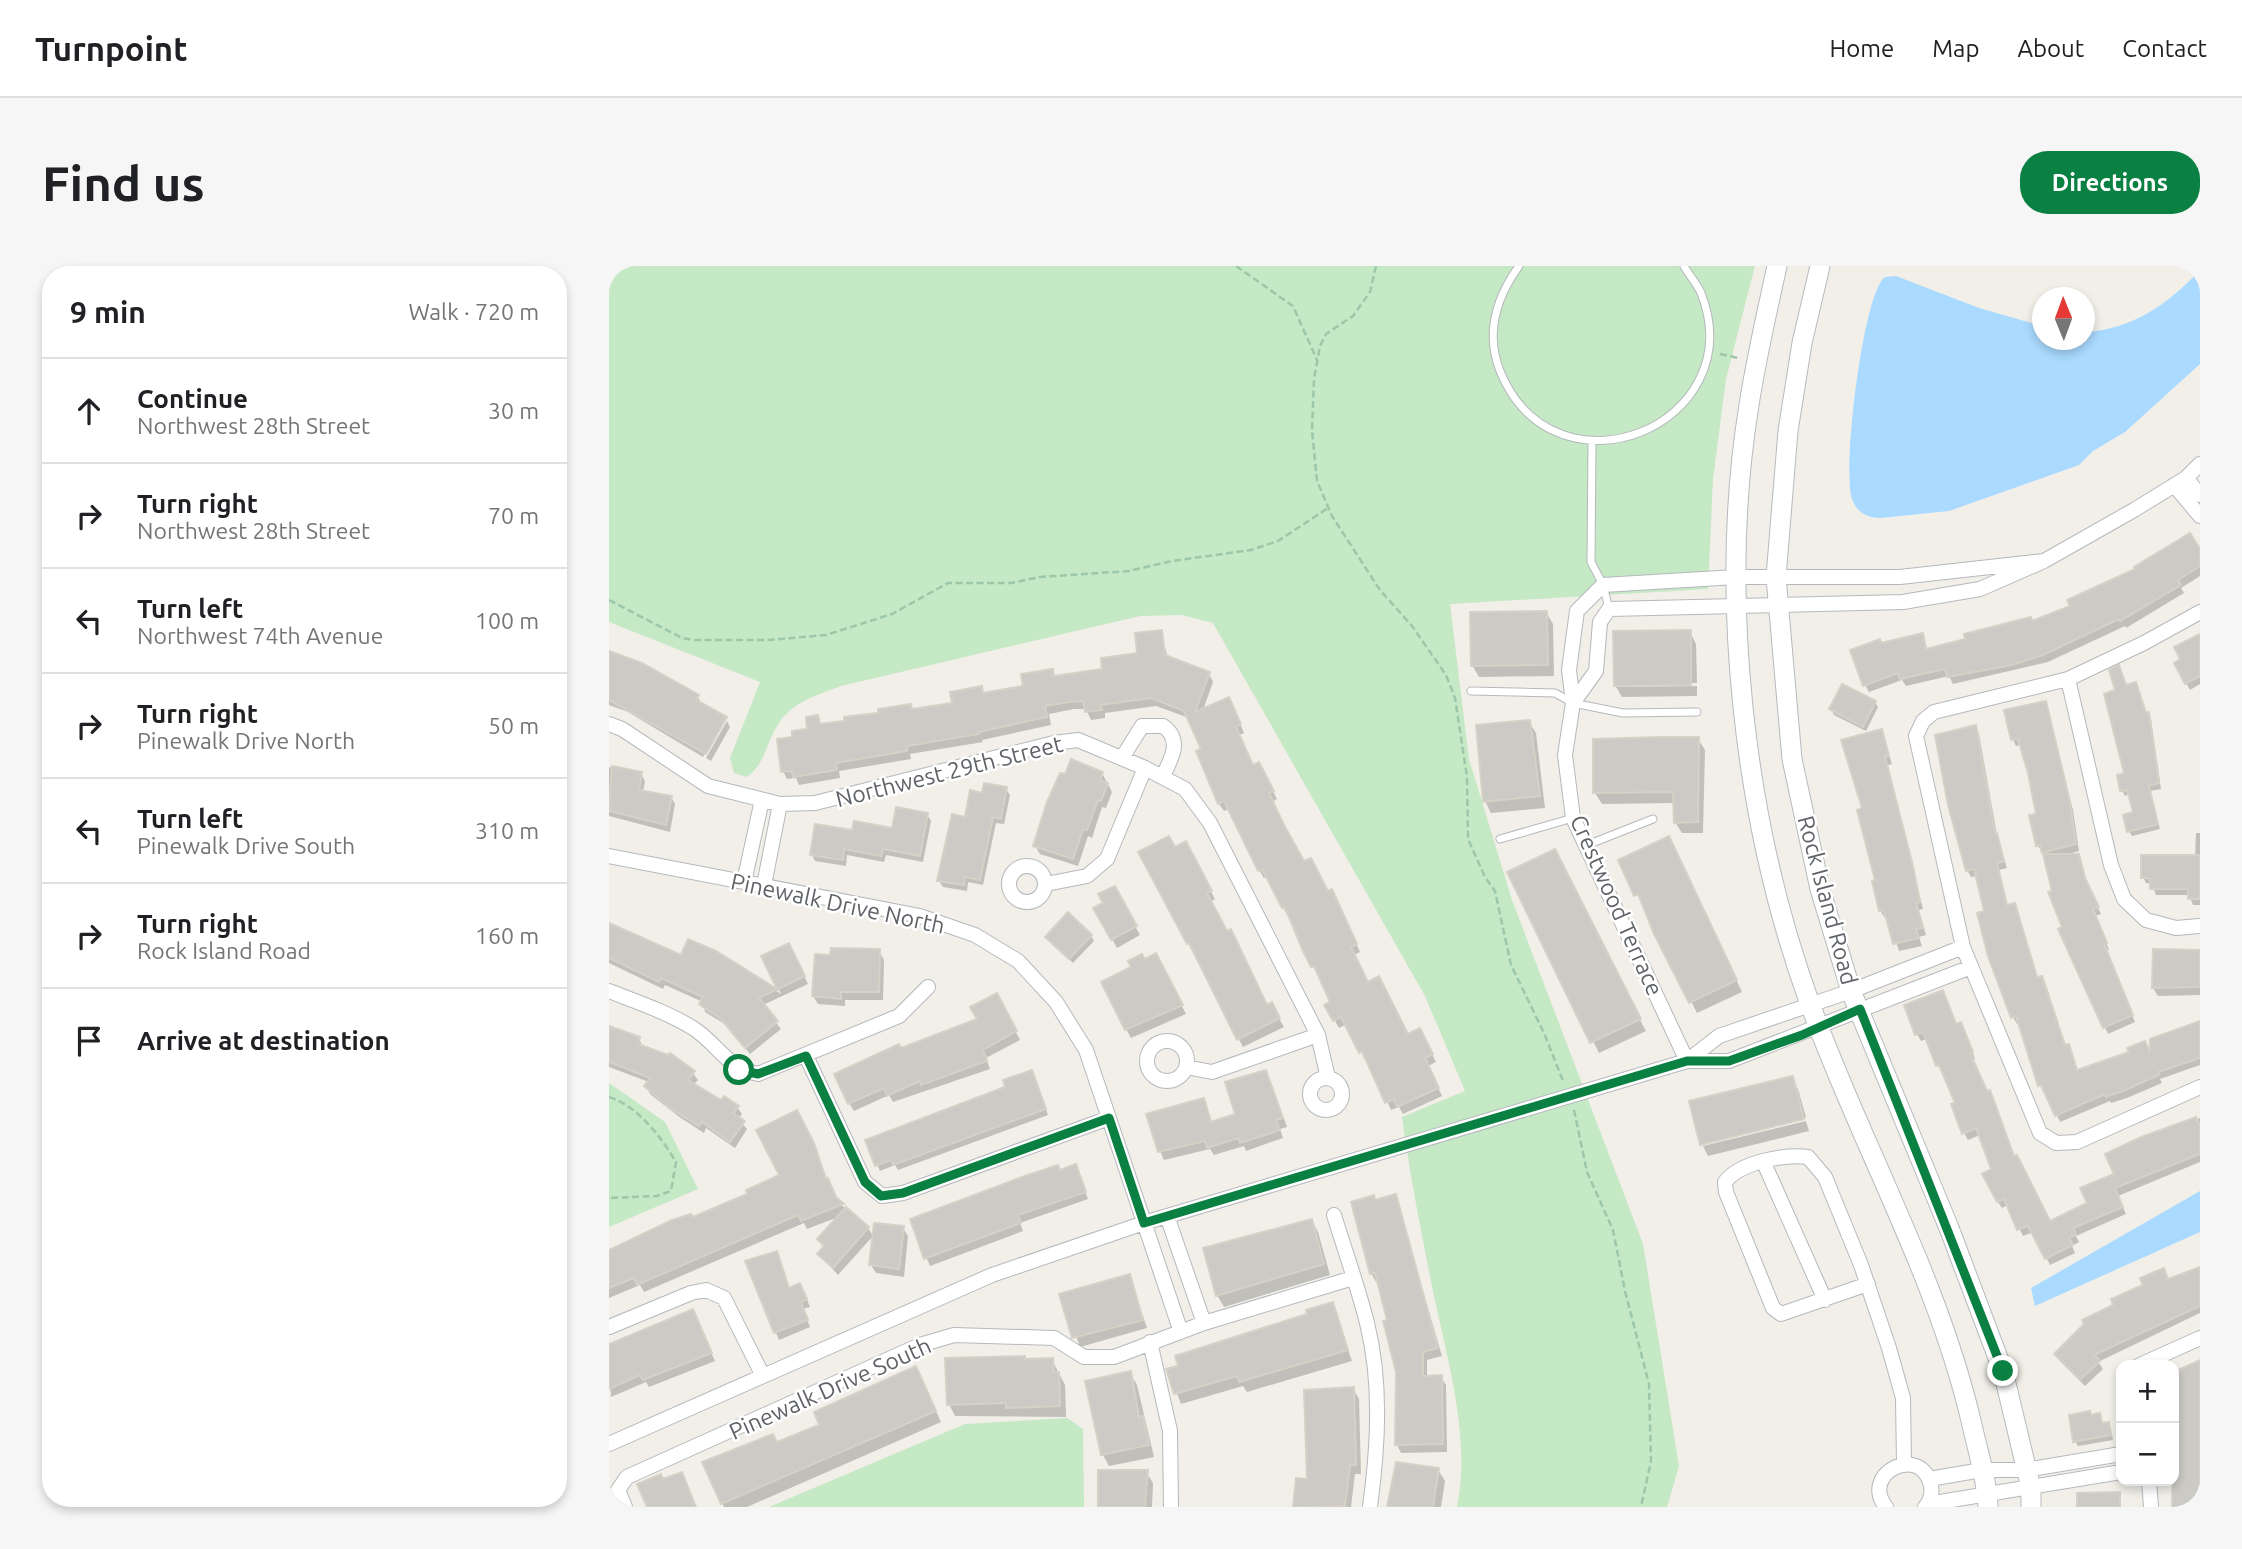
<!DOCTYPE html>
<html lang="en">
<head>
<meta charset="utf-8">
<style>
	body { margin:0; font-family:Ubuntu,sans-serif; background:#f6f6f6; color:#202124 }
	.controls { position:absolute; right:21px; bottom:21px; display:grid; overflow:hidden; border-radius:14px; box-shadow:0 4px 10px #0003 }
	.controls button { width:63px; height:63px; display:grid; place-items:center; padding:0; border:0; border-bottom:2px solid #e0e0e0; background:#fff; color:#202124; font:35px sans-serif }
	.compass { position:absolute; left:1423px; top:21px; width:63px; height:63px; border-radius:50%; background:#fff; box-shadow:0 4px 10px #0003; rotate:359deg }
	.stop { position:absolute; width:21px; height:21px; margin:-16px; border:5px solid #0b8043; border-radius:50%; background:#fff }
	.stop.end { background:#0b8043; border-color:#fff; box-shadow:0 2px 7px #0008 }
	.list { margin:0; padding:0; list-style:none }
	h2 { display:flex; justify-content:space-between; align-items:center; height:91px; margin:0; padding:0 28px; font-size:30px }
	h2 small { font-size:23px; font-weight:400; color:#757577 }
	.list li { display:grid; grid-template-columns:46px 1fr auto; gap:21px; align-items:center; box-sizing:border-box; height:105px; padding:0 28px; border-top:2px solid #e0e0e0 }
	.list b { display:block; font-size:26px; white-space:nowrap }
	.list p { margin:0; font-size:23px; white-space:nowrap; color:#757577 }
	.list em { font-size:23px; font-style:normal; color:#757577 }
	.icon { flex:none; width:38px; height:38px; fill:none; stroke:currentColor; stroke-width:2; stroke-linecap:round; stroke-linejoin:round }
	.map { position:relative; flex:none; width:1591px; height:1241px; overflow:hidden; border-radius:28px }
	header { display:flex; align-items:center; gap:42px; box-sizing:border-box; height:98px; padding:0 35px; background:#fff; border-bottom:2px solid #e0e0e0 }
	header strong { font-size:33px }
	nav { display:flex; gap:38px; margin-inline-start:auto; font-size:24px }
	.intro { display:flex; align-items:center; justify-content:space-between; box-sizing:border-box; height:168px; padding:0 42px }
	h1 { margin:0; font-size:49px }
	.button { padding:18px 32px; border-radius:28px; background:#0b8043; color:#fff; font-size:24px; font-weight:700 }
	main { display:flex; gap:42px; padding:0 42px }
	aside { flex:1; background:#fff; border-radius:28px; box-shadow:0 4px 10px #0003 }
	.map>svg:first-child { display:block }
</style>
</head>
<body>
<header>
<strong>Turnpoint</strong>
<nav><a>Home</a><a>Map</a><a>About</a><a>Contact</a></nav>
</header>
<div class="intro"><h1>Find us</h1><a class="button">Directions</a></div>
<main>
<aside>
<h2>9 min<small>Walk · 720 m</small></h2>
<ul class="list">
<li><svg class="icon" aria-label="ahead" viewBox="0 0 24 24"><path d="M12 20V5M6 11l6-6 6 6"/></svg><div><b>Continue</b><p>Northwest 28th Street</p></div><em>30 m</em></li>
<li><svg class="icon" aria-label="right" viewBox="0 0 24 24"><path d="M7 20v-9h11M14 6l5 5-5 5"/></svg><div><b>Turn right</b><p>Northwest 28th Street</p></div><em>70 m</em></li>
<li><svg class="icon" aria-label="left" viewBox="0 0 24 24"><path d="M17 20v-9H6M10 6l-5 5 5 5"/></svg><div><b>Turn left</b><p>Northwest 74th Avenue</p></div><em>100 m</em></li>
<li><svg class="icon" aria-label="right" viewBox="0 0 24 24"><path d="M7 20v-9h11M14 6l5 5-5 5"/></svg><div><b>Turn right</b><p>Pinewalk Drive North</p></div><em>50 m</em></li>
<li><svg class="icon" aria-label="left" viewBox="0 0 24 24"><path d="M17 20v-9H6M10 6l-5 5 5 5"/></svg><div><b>Turn left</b><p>Pinewalk Drive South</p></div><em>310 m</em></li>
<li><svg class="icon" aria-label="right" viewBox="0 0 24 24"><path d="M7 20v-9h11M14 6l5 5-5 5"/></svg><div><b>Turn right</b><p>Rock Island Road</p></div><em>160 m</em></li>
<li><svg class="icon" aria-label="arrive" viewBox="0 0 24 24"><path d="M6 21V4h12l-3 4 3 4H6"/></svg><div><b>Arrive at destination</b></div></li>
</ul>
</aside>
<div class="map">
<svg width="1591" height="1241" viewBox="0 0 1591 1241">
	<rect width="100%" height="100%" fill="#f1efe8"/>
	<!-- green -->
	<path fill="#c5e8c5" d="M0 0H1146L1117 113 1104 213 1099 323 841 338 860 493 903 634 1034 978 1070 1200 1058 1241H848C862 1174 839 1095 825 1030 813 970 801 911 793 851L856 825 816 730 604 357 573 349 531 350 232 420C208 429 182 436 168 460 157 478 156 498 138 511L125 507 121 492 151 416 0 356Z
		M0 817 56 856 89 923 0 961Z
		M458 1152 474 1163 475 1241H160L356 1158Z"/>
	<!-- water -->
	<path fill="#aadaff" d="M1591 4V98L1516 166 1484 185 1470 199 1340 245 1272 252C1259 252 1248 247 1243 233 1233 205 1254 26 1276 11L1287 10 1370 42 1433 60 1434 74H1476V66C1524 63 1558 39 1591 4Z
		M1591 925V966L1426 1040 1422 1022Z"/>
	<!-- shadow -->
	<path fill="#0003" d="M1591 290V310L1572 322 1575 327 1517 362 1516 360 1439 396 1344 418 1340 410 1297 420 1293 414 1260 426 1256 419 1271 378 1313 369 1319 384 1423 357Z
		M937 346 944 358 945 410 870 411 863 399Z
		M552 366 559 392 600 408 604 416 594 444 624 441 635 467 630 469 644 501 654 506 668 533 663 536 695 598 727 633 751 686 745 689 759 718 799 770 815 772 827 796 819 800 833 830 794 848 790 841 782 844 759 793 756 794 738 758 730 762 717 739 723 736 710 707 703 700 659 610 655 612 650 604 620 543 615 545 610 538 589 486 595 484 580 452 547 440 496 447V452L482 454 477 443H465L440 448 442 459 373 474 374 476 301 488 302 493 230 505 231 512 190 519 187 512 178 513 174 505 185 472 200 464 208 451 213 460 301 440 304 445 345 439 372 422 376 428 416 422 443 405 447 412 495 404 530 388Z
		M1081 366 1087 378 1088 417 1010 418V421L1088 420V430L1013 431 1006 419Z
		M1591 369V418L1581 424 1567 398 1574 394Z
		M0 387 88 430 93 438 117 453 94 491 19 446 0 439Z
		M1518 421 1542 453 1552 523 1541 525 1551 563 1523 570 1520 565 1526 547 1521 528 1516 530 1513 524 1517 509Z
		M1266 436 1269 441 1257 465 1225 449 1222 443Z
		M1436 437 1464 544 1470 585 1456 589 1469 590 1473 597 1479 621 1492 648 1486 650 1500 684 1497 685 1526 756 1499 768 1451 664 1455 662 1437 590 1428 579 1429 549 1413 479 1407 480 1404 474Z
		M118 455 121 461 102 495 97 492Z
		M920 456 927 467 936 542 882 547 876 535Z
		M1366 461 1370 468 1388 569 1398 602 1390 604 1399 641 1405 639 1409 646 1429 713 1433 712 1437 719 1457 781 1463 787 1469 805 1542 792 1543 774 1591 755V799L1551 813 1553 817 1518 832 1502 837 1501 835 1451 856 1437 825 1430 819 1411 757 1408 758 1404 751 1369 610 1362 611 1358 604Z
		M1272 465 1283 498 1279 499 1314 643 1310 644 1317 669 1310 671 1313 680 1290 685 1279 651 1276 652 1271 644 1255 544Z
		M1089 473 1096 484 1094 567H1073L1066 556V537L993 538 986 527Z
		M0 501 32 508 36 515 34 526 62 531 66 538 61 566 0 550Z
		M493 507 503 526 497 542 493 541 483 572 479 570 469 600 431 588 426 580Z
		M397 523 401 529 395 558 387 557 374 619 359 616 358 625 334 621 330 615 357 553 374 529Z
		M318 548 322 555 314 596 277 589 275 596 238 589 237 600 206 595 203 589 245 566 285 564Z
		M1591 564V639H1584L1580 629H1547L1543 618 1537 617 1534 611 1586 591 1587 567H1591Z
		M566 583 581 586 606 633 601 636 658 741 667 747 675 761 634 781 531 586Z
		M1066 584 1133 726 1088 747 1011 595Z
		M901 607 965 619 1007 710 1037 765 990 787Z
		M505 622 531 669 508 682 487 643 496 638Z
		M0 659 72 691 106 686 172 728 154 691 183 686 199 718 154 739 172 763 141 788 119 760 96 746 94 736 56 719 54 723 0 697Z
		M482 670 485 675 464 697 438 671Z
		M1586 683H1591V729L1549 730 1544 722 1546 685 1586 686Z
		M270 685 275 694 274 734H236V740L209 738 204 730 223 691Z
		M535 695 551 698 577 748 522 772 517 763Z
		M387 729 411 774 377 792 381 803 284 836 280 829 245 845 240 837 291 784 371 754Z
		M1297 740 1355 765 1366 793 1364 794 1378 827 1380 826 1384 833 1406 892 1441 957 1480 938 1507 909 1560 865 1591 852V896L1509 930 1517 948 1467 970 1470 976 1463 980 1466 987 1441 999 1424 966 1414 970 1399 939 1393 942 1389 936 1375 909 1384 904 1371 869 1359 874 1355 867 1348 838 1334 805 1328 799 1318 773 1312 775 1308 768Z
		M0 760 30 772 34 782 84 807 89 814 84 819 112 837 128 841 133 848 129 853 138 863 126 882 97 862 95 867 69 850 41 828 37 820 40 816 0 801Z
		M426 812 439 849 289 904 286 899 271 905 258 875Z
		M1183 812 1189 823 1197 851 1093 877V879L1082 836Z
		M661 815 678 861 671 863 674 872 637 885 635 880 605 889 601 883 555 894 551 885 594 834 604 858 628 850Z
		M192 854 228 935 259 962 264 970 229 1009 210 988 215 982 210 974 232 950 198 963 195 957 35 1026 31 1019 0 1032V984L83 953 141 928 172 910Z
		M1197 855 1200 865 1099 890 1094 880Z
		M466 901 479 933 411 957 414 965 321 1000 302 955Z
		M786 930 833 1090 818 1094V1111H832L837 1119 838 1186 792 1187 788 1179V1105L770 1015 767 1016 762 1007 764 931 767 935Z
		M703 955 709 966 721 1009 615 1041 608 1029Z
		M294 962 299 970 295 1011 267 1007 262 999Z
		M167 987 181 1024 195 1026 201 1041 194 1043 201 1061 170 1074 138 996Z
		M1591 1003V1047L1489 1096 1494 1103 1476 1120 1451 1095 1447 1088 1559 1015Z
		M520 1010 538 1062 471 1081 453 1029Z
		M723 1038 743 1095 638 1126 634 1120 572 1138 559 1104Z
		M87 1053 106 1095 40 1121 37 1116 2 1131 0 1081Z
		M443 1094 456 1119 457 1151 346 1150 340 1138 417 1095Z
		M521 1107 528 1119 545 1191 500 1200 494 1189Z
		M313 1114 332 1156 138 1241H115L96 1197 169 1178Z
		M744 1123 750 1133 752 1208H746L742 1241H686L689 1214 700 1215Z
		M1490 1149 1494 1158H1499L1502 1163 1504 1174 1469 1180 1466 1175 1483 1151Z
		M829 1204 836 1215 832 1241H780Z
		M537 1206 544 1217 543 1241H491Z"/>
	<!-- building -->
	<path fill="#cccac5" stroke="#d6d1c6" stroke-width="2" d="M1581 267 1591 283V300L1569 314 1572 319 1511 355 1510 353 1434 389 1403 399 1338 411 1336 403 1291 413 1289 407 1254 420 1241 384 1271 373 1272 377 1314 367 1317 383 1356 373 1355 368 1422 351 1423 355 1461 340 1458 334 1526 303 1525 301Z
		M938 345 939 399 862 400 861 346Z
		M553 364 556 389 601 406 586 446 620 431 632 458 627 461 644 499 650 496 665 525 660 527 675 559 695 595 702 592 719 625 723 623 748 678 742 681 759 716 770 710 799 768 811 762 824 788 816 792 830 822 788 841 785 833 776 837 753 785 750 787 732 751 724 755 715 739 721 736 705 700 702 701 694 685 676 641 673 642 653 603 649 605 615 535 609 538 587 485 592 483 575 445 542 432 492 439 493 444 476 446 474 435 460 436 436 440 438 451 370 466V468L298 480V485L227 497 228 504 184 511 183 505 172 506 168 473 183 471V465L198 463 197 451 209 449 211 458 235 455V451L269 447V443L302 438 303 443 343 437 341 426 373 420 374 427 414 420 412 408 444 403 445 410 493 403 492 392 528 387 526 367Z
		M1082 364V419L1005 420 1004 365Z
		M1591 368V410L1576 418 1565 397 1571 393 1565 381Z
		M0 385 33 397 90 429 87 434 118 451 97 488 0 434Z
		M1510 399 1517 419 1527 416 1537 447 1540 446 1550 517 1540 520 1549 558 1518 566 1514 549 1524 546 1518 524 1511 525 1508 509 1515 507 1495 428 1506 424 1500 404Z
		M1233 418 1267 435 1254 461 1220 443Z
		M1437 435 1461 536 1467 578 1433 587 1431 579 1427 580 1420 549 1427 548 1419 507 1409 473 1402 474 1395 444Z
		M921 454 931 530 874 536 867 459Z
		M1367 459 1386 567H1388L1395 595 1388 597 1398 639 1406 637 1428 711 1433 710 1456 779 1460 778 1468 804 1520 786 1518 782 1536 775 1541 786V773L1591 755V792L1549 806 1550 809 1514 825 1497 831 1496 828 1446 850 1432 819 1429 820 1407 750 1402 752 1379 690 1368 647 1375 645 1365 603 1357 605 1339 539 1326 469Z
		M1273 463 1280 490 1276 491 1304 600 1311 636 1307 637 1314 662 1307 663 1310 672 1284 678 1275 644 1270 645 1263 615 1266 614 1248 544 1253 542 1232 474Z
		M1054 471H1090L1089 556 1065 557 1064 526 984 527V473Z
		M462 493 494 506 491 514 499 517 492 535 489 534 478 564 474 563 464 593 424 580 438 536 451 507 456 508Z
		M3 500 33 506 30 524 63 530 57 559 0 545Z
		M375 517 398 521 392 553 384 551 371 614 356 611 355 619 328 615 343 548 356 551 361 524 373 527Z
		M287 541 319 547 311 590 274 583 272 590 235 583 234 594 201 589 206 558 243 564 245 555 283 562Z
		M560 570 566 581 577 575 603 625 598 627 618 665 622 663 658 739 663 736 671 752 628 774 580 677 578 678 529 586Z
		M1060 570 1128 714 1080 737 1045 668 1029 628 1025 630 1009 594Z
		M946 583 1032 753 981 777 898 606Z
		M1434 588H1470L1476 612 1490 641 1484 643 1498 677 1495 678 1524 749 1494 762 1449 663 1453 661 1439 626 1443 625Z
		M1532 589H1591V633H1579V623H1541V612H1532Z
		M506 620 528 660 502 674 484 642 494 637 489 628Z
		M459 646 483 669 460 693 436 671Z
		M0 657 72 689 79 673 107 685 168 723 152 690 180 677 196 710 150 732 169 755 136 782 112 753 90 738 94 731 52 712 50 716 0 692Z
		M222 682 271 683 270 726H232V733L203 730 206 688 221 689Z
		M1544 683 1591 684V721L1543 722Z
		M547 687 574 739 516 764 492 716 522 701 519 695 533 688 536 693Z
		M1334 724 1347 758 1352 756 1364 786 1361 787 1378 825 1381 824 1405 890 1408 889 1441 955 1478 937 1471 922 1505 908 1496 888 1530 872 1587 851 1591 860V888L1506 922 1514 941 1464 962 1467 969 1460 972 1464 979 1436 993 1419 960 1408 964 1395 933 1388 936 1373 908 1382 903 1367 862 1353 868 1342 838 1346 837 1330 799 1327 800 1314 766 1306 769 1295 739Z
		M388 727 408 765 374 784 378 795 312 819 311 815 278 830 275 822 239 838 225 808 290 778 292 782 368 753 361 741Z
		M0 760 31 771 29 778 59 789 61 787 86 805 79 814 112 834 115 830 130 840 124 847 136 855 121 876 93 856 90 860 62 843 35 820 41 812 0 796Z
		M423 804 437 843 284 899 282 894 266 900 256 874 396 821 394 814Z
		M657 804 674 852 667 854 671 864 631 877 629 872 598 882 596 875 549 886 537 848 595 832 602 856 626 848 616 816Z
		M1184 810 1195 853 1091 879 1080 835Z
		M188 844 205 877 217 913 219 912 227 931 235 938 192 955 189 949 28 1019 25 1012 0 1022V984L63 954 82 948 84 951 138 928 137 924 170 909 147 864Z
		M467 898 477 926 409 949 412 957 315 993 301 953 416 910 449 899 451 904Z
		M787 928 829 1082 814 1086V1110L833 1109 834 1178 786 1179 787 1106 774 1055 778 1054 766 1007 761 1008 742 936 765 929 766 934Z
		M237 941 260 961 224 1002 208 988 215 980 208 973Z
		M703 953 715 998 607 1030 594 982Z
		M265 957 295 960 290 1003 260 999Z
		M168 985 180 1022 191 1017 198 1033 192 1036 199 1054 165 1067 136 995Z
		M1591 1001V1040L1485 1089 1491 1095 1471 1114 1445 1088 1475 1058 1473 1054 1504 1039 1502 1033 1534 1019 1531 1012 1555 1002 1559 1013Z
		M521 1008 534 1054 463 1072 450 1028Z
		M724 1036 739 1084 630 1116 628 1110 565 1128 557 1103 569 1100 566 1090 698 1048 697 1044Z
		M84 1043 103 1087 34 1114 31 1109 0 1123V1078Z
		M416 1090V1093L444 1092 445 1106H450L451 1140 397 1142V1137L338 1139 336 1092Z
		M1591 1094V1241H1563L1565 1106Z
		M307 1100 327 1145 112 1238 93 1196 164 1168 168 1176 210 1159 205 1146Z
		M522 1105 530 1151 534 1150 540 1179 492 1189 476 1115Z
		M745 1121 747 1199H741L736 1240 684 1241 687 1212 698 1213 695 1124Z
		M1481 1145 1482 1149 1491 1147 1493 1157 1500 1156 1502 1169 1464 1176 1460 1149Z
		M787 1196 830 1202 824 1241H778Z
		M489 1204H539L536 1241H489Z
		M73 1206 87 1241H38L28 1218 52 1208 54 1213Z
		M1511 1226V1241H1468V1227Z"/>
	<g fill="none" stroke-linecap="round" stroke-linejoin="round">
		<!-- lane casing -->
		<g stroke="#b5b8bc" stroke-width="9">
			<path id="lane" d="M910 0C887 32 876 67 891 105 946 240 1144 159 1092 27 1088 18 1080 9 1075 0
				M983 175 982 296 994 319 1000 343
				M862 425 946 427 964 437 1014 447 1088 446
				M891 573 964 552
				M978 579 1044 553"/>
		</g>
		<!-- street casing -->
		<g stroke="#b5b8bc" stroke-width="16">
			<path id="street" d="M1577 212 1591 229
				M1565 219 1591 250
				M1591 346 1535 377 1459 413 1325 446 1314 455 1307 470 1354 681 1431 867 1447 877 1468 876 1591 821
				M1459 413 1502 599 1515 633 1537 654 1567 662 1591 660
				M964 437 987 405 991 356 1000 343 1294 336 1371 323 1435 295 1525 244 1577 212 1591 198
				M0 458 13 463 99 520 171 538 206 537 445 477 469 474 536 502 576 523 601 557 709 769 719 812
				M513 492 533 460H554C574 474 562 493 554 510
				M0 590 311 650 366 669 409 695 447 736 477 784 572 1066
				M400 618a18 18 0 1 1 36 0a18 18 0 1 1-36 0Z
				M135 616 153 534
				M437 618 478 610 498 593 536 502
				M155 619 171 538
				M0 725C28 736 58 746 84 762 110 779 116 801 149 808L290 750 319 721
				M538 795a20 20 0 1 1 40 0a20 20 0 1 1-40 0Z
				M197 790 256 916 273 930 294 927 500 852
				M1078 795 964 552 956 489 964 437 960 404 968 345 994 319 1127 311H1291L1435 295
				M1078 795 1110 770 1242 725 1354 681
				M577 801 603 806 709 769
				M701 828a16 16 0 1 1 32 0a16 16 0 1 1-32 0Z
				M1155 897 1216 1034
				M725 949C736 985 749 1021 758 1057 773 1117 769 1181 761 1241
				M558 950 595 1057
				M1259 1018 1172 1048 1164 1042 1117 926 1116 916C1131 896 1176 888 1199 891L1216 911 1252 999 1280 1082 1294 1132 1295 1197
				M0 1061 82 1027 97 1024 115 1032 153 1108
				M541 1076 561 1165 562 1241
				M1531 1099 1591 1072
				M0 1178 383 1009 535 957 1078 795H1120L1362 701
				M1320 1213 1373 1204H1416L1512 1188
				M1540 1215 1542 1241
				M1319 1238 1512 1206
				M16 1241 9 1224 18 1211 311 1079 345 1069 445 1072 475 1091H505L595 1057 744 1012
				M1277 1241C1251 1209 1308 1178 1321 1216 1324 1225 1322 1234 1316 1241"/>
		</g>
		<!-- secondary casing -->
		<g stroke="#b6babf" stroke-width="21">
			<path id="secondary" d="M1168 0C1158 46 1147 93 1140 139 1109 330 1135 557 1201 738 1252 879 1329 1011 1363 1159 1369 1186 1378 1214 1379 1241
				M1211 0 1193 77 1179 165 1167 311 1183 493 1211 623 1242 725 1340 962 1394 1105 1422 1222V1241"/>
		</g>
		<!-- path -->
		<path stroke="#9cc7a9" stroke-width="2.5" stroke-dasharray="7 3.5" stroke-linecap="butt" d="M627 0 684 40 708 94
			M767 0 761 26 744 50 717 68 711 80 705 113 703 165 708 215 723 250 771 324 803 360 837 409 846 432 858 511 859 573 876 611 886 625 902 699 935 767 954 815
			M1111 88 1129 92
			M0 334 73 372 85 374H160L217 369 283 348 339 317H402L431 311 520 305 563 295 642 284 669 275 719 242
			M0 831C29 840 52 871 67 896L62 925 48 930 0 932
			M965 844 978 906 1004 964 1016 1025 1040 1118 1042 1195 1032 1241"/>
		<!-- lane -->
		<use href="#lane" stroke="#fff" stroke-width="7"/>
		<!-- street -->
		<use href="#street" stroke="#fff" stroke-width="14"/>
		<!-- secondary -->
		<use href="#secondary" stroke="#fff" stroke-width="19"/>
	</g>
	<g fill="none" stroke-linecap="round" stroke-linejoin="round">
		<!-- route -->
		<path stroke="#0b8043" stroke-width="9" d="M130 804 149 808 197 790 256 916 272 930 294 927 500 852 535 957 1078 795H1120L1193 769 1251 743 1394 1105"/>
	</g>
	<g text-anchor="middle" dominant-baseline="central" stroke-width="5" stroke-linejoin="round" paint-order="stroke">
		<!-- street labels -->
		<g font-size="23" fill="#5f6368" stroke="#fff">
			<text transform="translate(340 505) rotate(-14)">Northwest 29th Street</text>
			<text transform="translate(1219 634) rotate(75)">Rock Island Road</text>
			<text transform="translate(229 637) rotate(12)">Pinewalk Drive North</text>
			<text transform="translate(1008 639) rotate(66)">Crestwood Terrace</text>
			<text transform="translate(221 1122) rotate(-24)">Pinewalk Drive South</text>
		</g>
	</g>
</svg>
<div class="controls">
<button>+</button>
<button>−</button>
</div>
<svg class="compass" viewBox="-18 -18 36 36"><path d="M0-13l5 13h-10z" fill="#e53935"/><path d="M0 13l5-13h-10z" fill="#757577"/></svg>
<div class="stop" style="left:130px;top:804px"></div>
<div class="stop end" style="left:1394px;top:1105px"></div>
</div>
</main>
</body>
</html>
